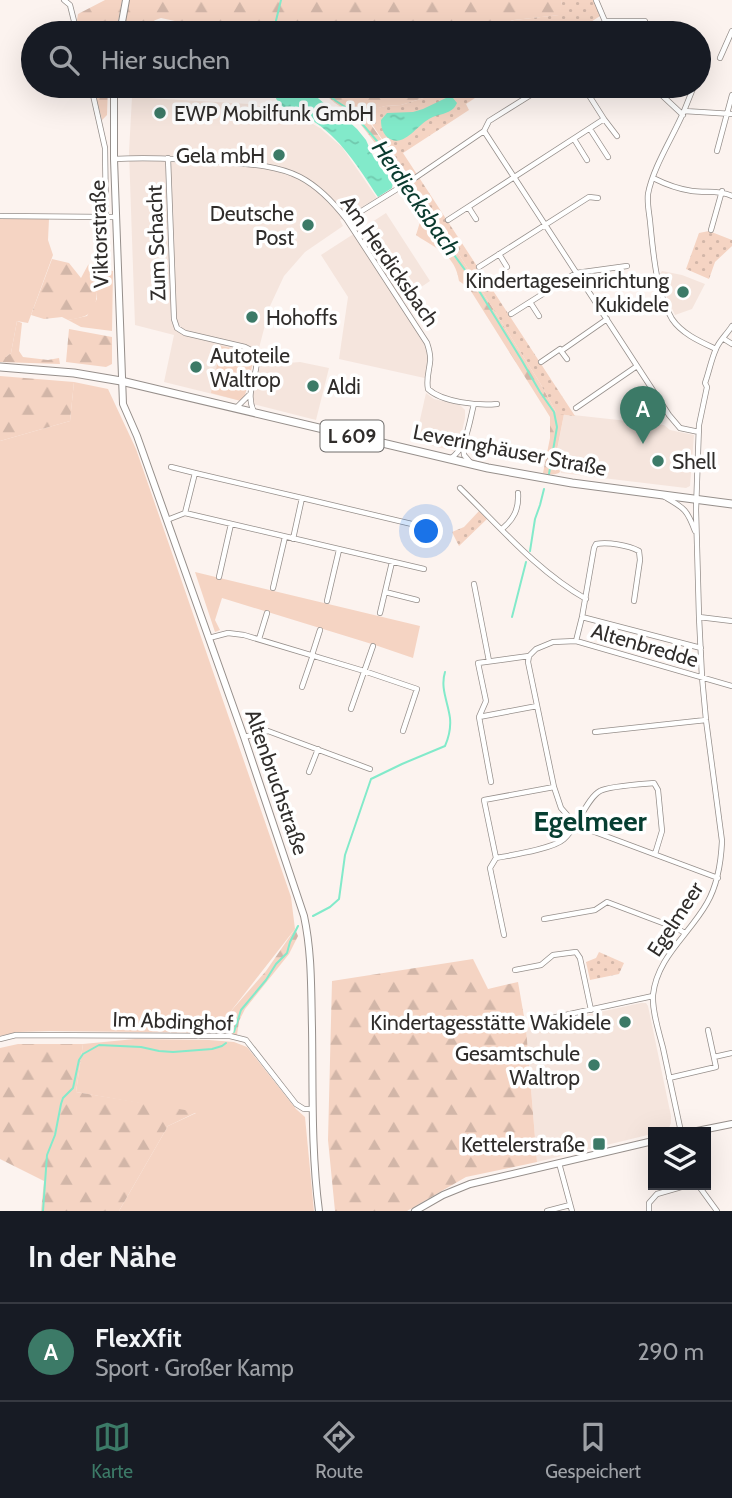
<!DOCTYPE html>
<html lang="de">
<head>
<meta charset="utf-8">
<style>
	body { margin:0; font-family:Cabin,sans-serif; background:#242831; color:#f1f3f6 }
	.controls { position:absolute; right:21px; bottom:21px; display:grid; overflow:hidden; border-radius:0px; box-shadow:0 7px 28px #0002 }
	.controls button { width:63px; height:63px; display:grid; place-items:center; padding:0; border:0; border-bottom:2px solid #363941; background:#171b24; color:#f1f3f6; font:35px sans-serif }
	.you { position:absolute; left:427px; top:532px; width:24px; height:24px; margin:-18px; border:5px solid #fff; border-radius:50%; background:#1a73e8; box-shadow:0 0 0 10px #1a73e833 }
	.badge { display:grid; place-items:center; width:46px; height:46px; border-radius:50%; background:#3c7a67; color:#fff; font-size:23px; font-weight:700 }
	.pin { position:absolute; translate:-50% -58px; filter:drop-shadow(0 2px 4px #0008) }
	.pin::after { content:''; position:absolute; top:37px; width:24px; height:21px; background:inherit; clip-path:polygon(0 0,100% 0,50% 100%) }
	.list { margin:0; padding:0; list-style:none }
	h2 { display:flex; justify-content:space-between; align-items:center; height:91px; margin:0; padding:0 28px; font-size:30px }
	h2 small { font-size:23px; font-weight:400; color:#9ea1a6 }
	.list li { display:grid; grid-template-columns:46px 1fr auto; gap:21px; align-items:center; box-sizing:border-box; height:98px; padding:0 28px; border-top:2px solid #363941 }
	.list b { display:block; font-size:26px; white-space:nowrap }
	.list p { margin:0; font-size:23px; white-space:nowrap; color:#9ea1a6 }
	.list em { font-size:23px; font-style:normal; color:#9ea1a6 }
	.icon { flex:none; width:38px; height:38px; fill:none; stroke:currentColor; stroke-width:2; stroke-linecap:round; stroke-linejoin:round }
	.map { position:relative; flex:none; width:732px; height:1211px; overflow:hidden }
	.search { position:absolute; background:#171b24; box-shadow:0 7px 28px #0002; left:21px; right:21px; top:21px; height:77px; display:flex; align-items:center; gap:18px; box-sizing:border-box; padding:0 24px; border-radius:38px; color:#9ea1a6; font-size:26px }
	.sheet { height:189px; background:#171b24 }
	nav { display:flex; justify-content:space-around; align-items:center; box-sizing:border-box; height:98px; border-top:2px solid #363941; background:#171b24; font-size:19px; color:#9ea1a6 }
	nav a { display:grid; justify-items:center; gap:4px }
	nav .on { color:#3c7a67 }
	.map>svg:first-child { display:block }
</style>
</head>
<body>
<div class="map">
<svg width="732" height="1211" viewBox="0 0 732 1211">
	<defs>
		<pattern id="forest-firs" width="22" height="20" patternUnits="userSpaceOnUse" patternTransform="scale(1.75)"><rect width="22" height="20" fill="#f5d4c3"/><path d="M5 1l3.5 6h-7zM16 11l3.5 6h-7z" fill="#d2b6a8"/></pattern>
		<pattern id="park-dots" width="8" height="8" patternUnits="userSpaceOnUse" patternTransform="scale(1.75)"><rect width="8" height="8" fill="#f5d4c3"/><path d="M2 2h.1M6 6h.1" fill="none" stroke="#d2b6a8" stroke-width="1.8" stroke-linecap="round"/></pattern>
		<pattern id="water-ripples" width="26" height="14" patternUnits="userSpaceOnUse" patternTransform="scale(1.75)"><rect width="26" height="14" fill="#82eaca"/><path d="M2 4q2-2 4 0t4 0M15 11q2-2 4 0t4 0" fill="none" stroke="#71c9ae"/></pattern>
	</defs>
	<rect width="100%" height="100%" fill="#fcf3ef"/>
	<!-- built -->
	<path fill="#f5e5dd" d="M132 97 249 104 281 110 295 114 320 128 342 147 377 198 340 220 343 226 305 252 284 276 270 306 259 348H257L245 395 241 401 164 382 174 335 135 325 129 152Z
		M386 213 430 281 402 300 430 344 433 362 429 379 339 359 348 297 321 255Z
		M662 271 682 275 705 284 692 309 675 315 663 289 660 274Z
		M262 356 288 363 300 362 329 368 316 420 253 404V394Z
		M426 393 434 399 460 405 465 410V418L459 445 454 451 415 442Z
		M564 414 664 425 670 430 694 435 690 486 686 488 561 473 556 456Z
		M641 1003H646L648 1006 671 1116V1123L668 1130 537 1162 526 1028Z"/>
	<!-- green -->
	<path fill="#f5d4c3" d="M0 219H49L48 240 53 255 28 323 17 321 11 353 6 357H0Z
		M93 266 113 271 112 331 81 327 68 320 87 316 97 299Z
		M221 346C233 349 251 349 253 361L245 395 241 401 211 393Z
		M74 382 108 389 136 449 291 897 295 929 231 1011 227 1033 50 1031 18 1032 0 1036V441L70 421Z
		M195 572 420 626 413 658 375 645 222 598 215 620 220 630 215 632Z
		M135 1039 209 1040 234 1042 247 1047 296 1109 305 1117 314 1211H119L168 1126 196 1113 76 1092 83 1044Z"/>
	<!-- forest -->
	<path fill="url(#forest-firs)" d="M105 0H122L116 33H80L77 20 78 14Z
		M129 0H562L560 15 514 20 471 33H314V29C295 24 285 20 270 33 234 33 196 26 161 18 145 23 142 33 123 33Z
		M93 86H108L107 115 102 120Z
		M315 86H457L456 88 401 105 385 106 363 113 436 218 540 383 556 412 564 414 556 455 560 472C555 476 549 474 543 473L550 438V417L469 288 459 281C455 254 436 249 416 235L420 222 418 213 375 143 354 116 335 103Z
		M52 259 69 263 81 278 88 265C96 262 102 263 108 269L93 266C95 282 103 307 85 316 80 318 73 319 68 320L62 317 44 319 31 315Z
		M17 321 22 323 19 351 23 357 48 360 59 358 60 364 0 362V357H6L11 353Z
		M69 329 112 337V364L106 367 66 362Z
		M0 376 74 382 70 421 0 441Z
		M295 929 298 936 289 954 245 1009 239 1021 237 1035 227 1033 231 1011 266 971Z
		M473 959 488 989 518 982 526 1028 537 1162 466 1177 407 1211H335L328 1140 332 981Z
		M18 1044H83L76 1092 197 1112 168 1126 119 1211H41L44 1181 0 1159V1048Z"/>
	<!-- park -->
	<path fill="url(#park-dots)" d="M562 0H593L600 16 574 33H471L514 20 559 15Z
		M457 86H493L466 104 469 110 403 153 575 416 558 414 556 412 540 383 436 218 369 120 362 112 385 106 401 105 456 88Z
		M709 231 732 240V246L715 262 709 279 686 269 699 233Z
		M479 511 487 519 459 546 452 532 464 527Z
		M599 952 624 963 619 974 590 980 586 962 596 958Z"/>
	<!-- water -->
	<path fill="url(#water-ripples)" d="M274 86H304L333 111 346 119 357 129 366 140 373 156 379 161 393 182 392 188 378 197C358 167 341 138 310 119 292 108 274 112 274 86Z
		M448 97 453 98 457 103C452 115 439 113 429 119 416 126 402 151 386 136 382 131 381 126 381 120L387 113 413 112 423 109Z"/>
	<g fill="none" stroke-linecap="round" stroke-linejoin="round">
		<!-- stream -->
		<path stroke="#82eaca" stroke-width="2" d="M273 33 281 0
			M318 86 336 101 350 110 377 141 436 230 473 281 521 359 540 392 554 412 557 427 549 474
			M530 551 535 519 540 505 544 489
			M512 617 526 562
			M313 916 330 907 339 899 345 855 371 779 402 764 445 746C449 737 451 728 450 718 448 702 440 688 445 672
			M234 1032 241 1010 266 980 276 964 287 953 290 942 298 926
			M43 1211 47 1155 55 1135 61 1104 63 1098 73 1088 79 1060 83 1054 99 1045 141 1047 159 1051 173 1052 212 1049 222 1046 226 1043"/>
		<!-- street casing -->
		<g stroke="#968f8b" stroke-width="6">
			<path id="street" d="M64 0 70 5 77 33
				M596 0 610 33
				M605 21H645L647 33
				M720 58 732 31
				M699 71 700 68
				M91 86 105 148 106 217H116
				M652 86 683 115
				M684 111 694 86
				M604 119 617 136
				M590 129 608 157
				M484 131 669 415 680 428 699 432
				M574 139 587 160
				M717 151 732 95
				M168 158 174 319 177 328 185 333 245 347 255 352C262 373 243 389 254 412
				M114 159C150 157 186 159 221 162 248 164 276 165 300 177 319 187 334 203 347 220L427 343C429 349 431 356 430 362 429 372 426 379 428 389 442 402 478 406 497 404
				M653 178C665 184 678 189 692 191 706 193 719 190 732 196
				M469 208 476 219
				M0 216 106 217
				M347 220 415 178 484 131 489 121 545 86
				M448 220 604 119 583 86
				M711 230 722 191
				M499 254 507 267
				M479 267 589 197 598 198
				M530 302 539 316
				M511 314 576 273 627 266
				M724 339 732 344
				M716 349C701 342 682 334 672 319 656 293 653 251 650 221 649 212 647 203 648 194 653 167 673 137 684 111L732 114
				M561 351 567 359
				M541 362 560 349 561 351 607 319
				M236 408 249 395
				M576 408 637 366
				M463 445 464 455 470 462
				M450 459C467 448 469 423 474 404
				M171 467 195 473
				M460 488C500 527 537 571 586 599
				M665 497C684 508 687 509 695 531
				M302 498 433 529
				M185 513 195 473 302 498 293 539
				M167 520 185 513 424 569
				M502 529C514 519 519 509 518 493
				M219 577 231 524
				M474 584 489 661
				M273 588 285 537
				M385 592 417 600
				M327 601 339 550
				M380 613 392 562
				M582 617 701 648
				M699 617 732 621
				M209 638 228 633 244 635 364 671 417 689 403 731
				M259 639 267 613
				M576 641 582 617 594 548 596 544C608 542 628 545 639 551L640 560 634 601
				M312 655 320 630
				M529 656 528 662 554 787 561 808 576 825 718 878
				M302 687 313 655
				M351 709 373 646
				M479 717 537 706
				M595 732 706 720
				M244 737 268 731 370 769
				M309 772 318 749
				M491 782 479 717 486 701 478 663 529 656 536 649 553 642 576 641 732 686
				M496 858 484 800 554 787
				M544 919 595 910 607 902 676 928 685 933
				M504 935 490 868 496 858C512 855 553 849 564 839 577 828 587 798 600 791 608 786 642 784 654 783L658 790 662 831 655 854
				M515 970 541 965 553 955 576 952 580 958 591 1010
				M533 1022 653 996
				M0 1039 16 1035 230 1036 246 1040 296 1104 304 1109H312
				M714 1057 732 1053
				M669 1078 716 1067 708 1030
				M681 1132C675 1104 669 1076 663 1048 659 1032 652 1012 653 995 657 957 689 935 707 903 718 884 721 863 722 841L706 720 702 677 699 617 696 510 699 425 707 387 705 383C709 372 711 360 716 349 719 341 727 334 732 326
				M559 1163 572 1211
				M698 1185 717 1211
				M547 1211 570 1205
				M649 1211V1203L657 1194 688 1185"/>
		</g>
		<!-- secondary casing -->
		<g stroke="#968f8b" stroke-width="8">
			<path id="secondary" d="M120 33 126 0
				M114 86V159L123 404 137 436 244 737 304 916C312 953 311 990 312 1028 313 1089 311 1150 319 1211
				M692 1132 732 1124
				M415 1211 443 1195 470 1184 653 1141"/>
		</g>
		<!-- primary casing -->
		<g stroke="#968f8b" stroke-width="9">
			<path id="primary" d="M0 367 74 373 121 381 488 468 572 483 732 504"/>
		</g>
		<!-- street -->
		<use href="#street" stroke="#fff" stroke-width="4.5"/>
		<!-- secondary -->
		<use href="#secondary" stroke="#fff" stroke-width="6"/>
		<!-- primary -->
		<use href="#primary" stroke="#fff" stroke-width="7"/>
	</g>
	<!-- markers -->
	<g fill="#3c7a67" stroke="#fff" stroke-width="2.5">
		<circle cx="160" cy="113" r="7"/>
		<circle cx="279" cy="155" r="7"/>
		<circle cx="308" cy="225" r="7"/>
		<circle cx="683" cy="292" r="7"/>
		<circle cx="252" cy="317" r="7"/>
		<circle cx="196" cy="367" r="7"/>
		<circle cx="313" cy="386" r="7"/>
		<circle cx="658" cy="461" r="7"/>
		<circle cx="625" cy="1022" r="7"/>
		<circle cx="594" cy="1065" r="7"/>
		<rect x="592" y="1137" width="14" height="14" rx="3.5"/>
	</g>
	<g text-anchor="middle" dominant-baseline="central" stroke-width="7" stroke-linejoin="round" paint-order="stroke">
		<!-- shield labels -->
		<rect fill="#fff" stroke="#6e6c6b" stroke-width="2" x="320.5" y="420.5" width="63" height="31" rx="5"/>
		<g font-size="19" font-weight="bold" fill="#302d2b">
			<text x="352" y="436">L 609</text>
		</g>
		<!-- poi labels -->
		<g font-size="21" fill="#302d2b" stroke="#fff" text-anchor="end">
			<text x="174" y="113" text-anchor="start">EWP Mobilfunk GmbH</text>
			<text x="265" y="155">Gela mbH</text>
			<text x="294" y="213">Deutsche<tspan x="294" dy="24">Post</tspan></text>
			<text x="669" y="280">Kindertageseinrichtung<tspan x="669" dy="24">Kukidele</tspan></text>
			<text x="266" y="317" text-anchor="start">Hohoffs</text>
			<text x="210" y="355" text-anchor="start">Autoteile<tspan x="210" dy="24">Waltrop</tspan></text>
			<text x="327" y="386" text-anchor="start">Aldi</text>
			<text x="672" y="461" text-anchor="start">Shell</text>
			<text x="611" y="1022">Kindertagesstätte Wakidele</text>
			<text x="580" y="1053">Gesamtschule<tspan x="580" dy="24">Waltrop</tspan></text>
			<text x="585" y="1144">Kettelerstraße</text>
		</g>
		<!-- street labels -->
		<g font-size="21" fill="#302d2b" stroke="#fff">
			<text transform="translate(99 234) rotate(-92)">Viktorstraße</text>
			<text transform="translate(156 243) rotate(-92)">Zum Schacht</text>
			<text transform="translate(390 261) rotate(55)">Am Herdicksbach</text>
			<text transform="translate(510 450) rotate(11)">Leveringhäuser Straße</text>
			<text transform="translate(645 645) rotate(16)">Altenbredde</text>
			<text transform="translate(277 782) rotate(71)">Altenbruchstraße</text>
			<text transform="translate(675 919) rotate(-57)">Egelmeer</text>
			<text transform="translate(173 1021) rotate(2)">Im Abdinghof</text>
		</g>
		<!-- water labels -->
		<g font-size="23" font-style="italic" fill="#093a2e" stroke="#fff">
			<text transform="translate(416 198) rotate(55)">Herdiecksbach</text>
		</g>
		<!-- district labels -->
		<g font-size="28" font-weight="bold" fill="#063e31" stroke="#fff">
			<text x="590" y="821">Egelmeer</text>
		</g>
	</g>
</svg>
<div class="controls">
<button><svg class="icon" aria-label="layers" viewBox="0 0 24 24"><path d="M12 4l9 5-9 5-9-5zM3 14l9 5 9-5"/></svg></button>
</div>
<div class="you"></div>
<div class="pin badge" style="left:643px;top:444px">A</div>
<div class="search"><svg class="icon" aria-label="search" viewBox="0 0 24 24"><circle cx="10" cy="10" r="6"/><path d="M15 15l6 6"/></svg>Hier suchen</div>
</div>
<section class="sheet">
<h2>In der Nähe<small></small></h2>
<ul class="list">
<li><span class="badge">A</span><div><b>FlexXfit</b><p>Sport · Großer Kamp</p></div><em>290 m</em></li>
</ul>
</section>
<nav>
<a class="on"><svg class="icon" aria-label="map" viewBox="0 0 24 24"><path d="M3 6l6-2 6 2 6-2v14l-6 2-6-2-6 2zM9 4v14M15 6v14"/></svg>Karte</a>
<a><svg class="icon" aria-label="directions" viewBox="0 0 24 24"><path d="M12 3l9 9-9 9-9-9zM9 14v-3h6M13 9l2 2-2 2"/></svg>Route</a>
<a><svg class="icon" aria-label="saved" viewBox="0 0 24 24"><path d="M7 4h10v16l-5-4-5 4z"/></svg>Gespeichert</a>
</nav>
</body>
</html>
